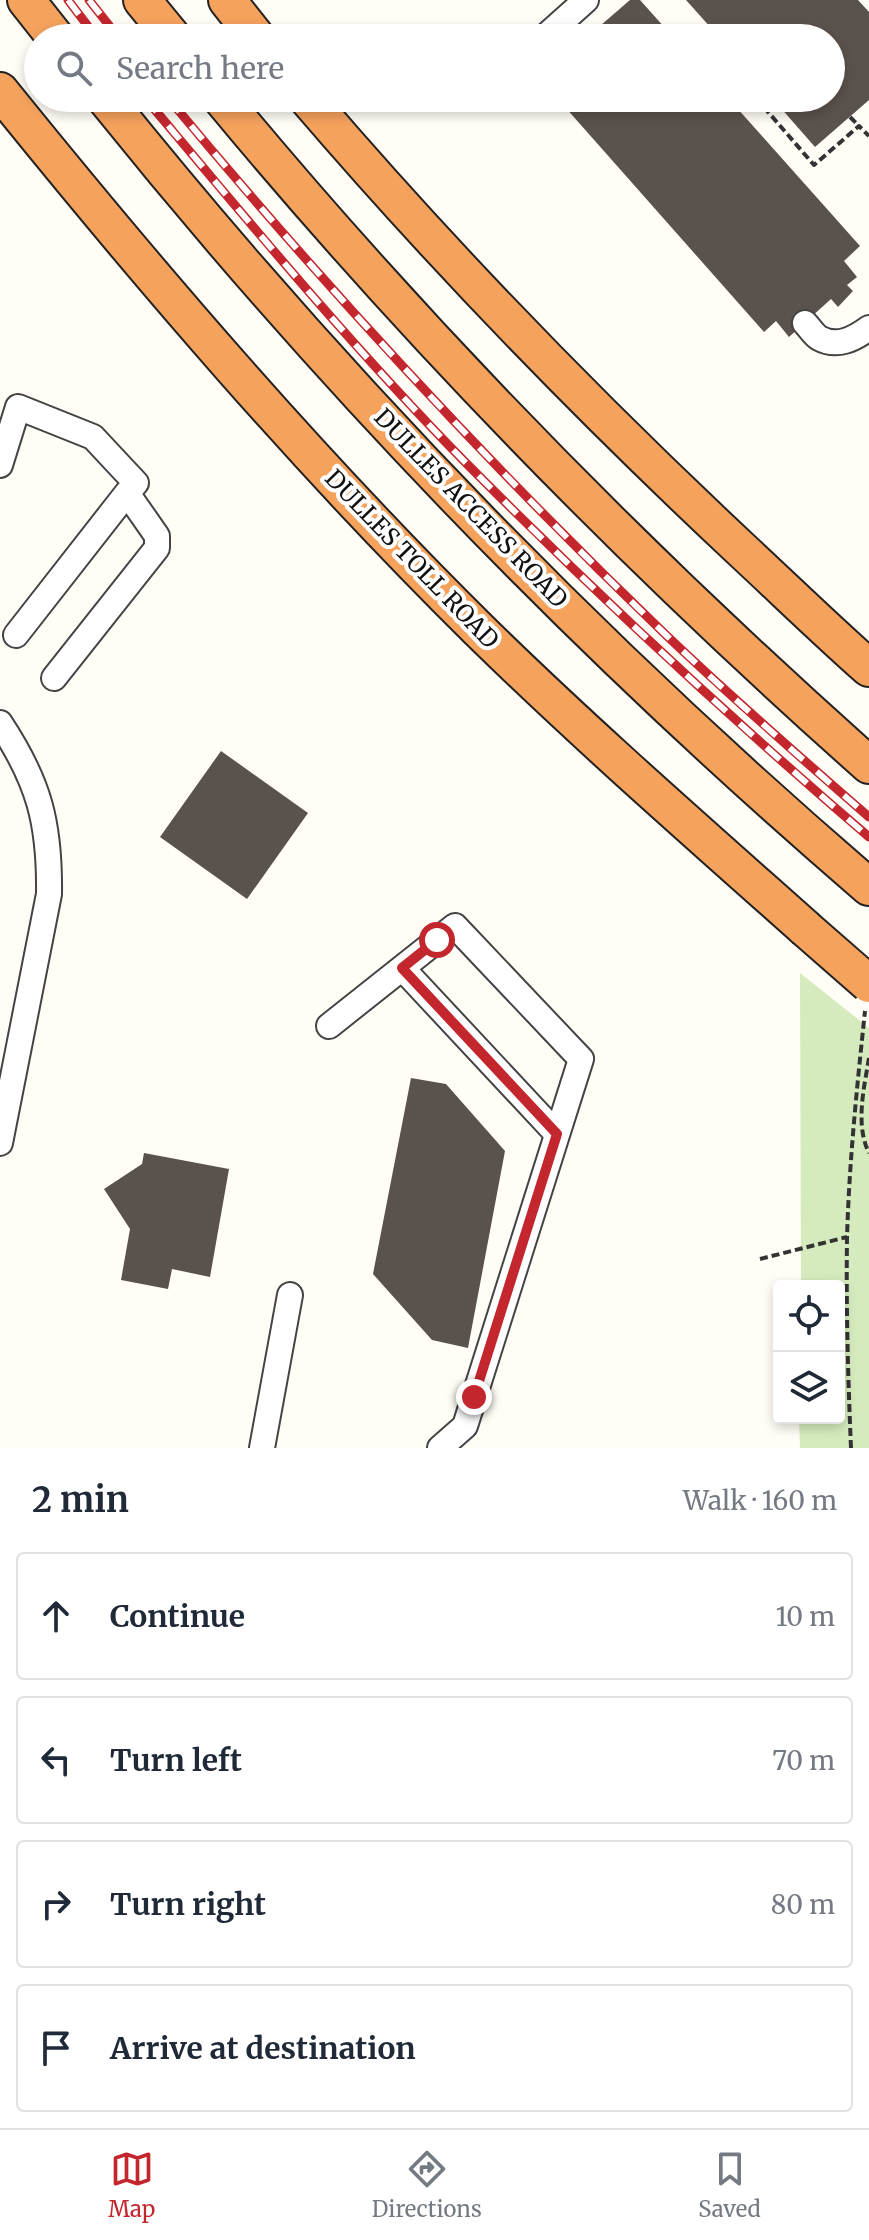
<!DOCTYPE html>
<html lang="en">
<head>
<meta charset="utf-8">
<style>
	body { margin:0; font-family:Merriweather,serif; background:#f6f6f7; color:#1f2937 }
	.controls { position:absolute; right:24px; bottom:24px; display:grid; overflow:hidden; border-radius:8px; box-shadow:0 4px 12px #0003 }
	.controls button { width:72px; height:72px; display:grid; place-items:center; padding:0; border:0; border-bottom:2px solid #e0e1e3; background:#fff; color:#1f2937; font:40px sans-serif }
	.stop { position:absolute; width:24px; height:24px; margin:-18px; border:6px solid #c4262e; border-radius:50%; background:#fff }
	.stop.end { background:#c4262e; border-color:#fff; box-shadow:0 2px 8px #0008 }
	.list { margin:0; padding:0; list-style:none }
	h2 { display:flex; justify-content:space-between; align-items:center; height:104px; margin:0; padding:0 32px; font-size:34px }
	h2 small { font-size:26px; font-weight:400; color:#747a83 }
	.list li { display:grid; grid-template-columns:52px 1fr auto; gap:24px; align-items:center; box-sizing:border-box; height:128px; margin:0 16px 16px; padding:0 16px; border:2px solid #e0e1e3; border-radius:8px }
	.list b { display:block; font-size:30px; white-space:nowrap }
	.list em { font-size:26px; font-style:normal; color:#747a83 }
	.icon { flex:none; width:44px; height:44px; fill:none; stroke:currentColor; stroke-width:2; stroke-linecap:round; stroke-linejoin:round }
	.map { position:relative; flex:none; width:869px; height:1448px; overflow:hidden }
	.search { position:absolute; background:#fff; box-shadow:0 4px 12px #0003; left:24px; right:24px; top:24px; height:88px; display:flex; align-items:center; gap:20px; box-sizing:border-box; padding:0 28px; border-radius:44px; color:#747a83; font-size:30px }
	.sheet { height:680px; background:#fff }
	nav { display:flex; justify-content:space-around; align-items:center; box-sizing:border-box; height:112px; border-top:2px solid #e0e1e3; background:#fff; font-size:22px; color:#747a83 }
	nav a { display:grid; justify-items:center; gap:4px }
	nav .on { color:#c4262e }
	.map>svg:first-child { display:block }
</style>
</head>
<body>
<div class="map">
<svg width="869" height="1448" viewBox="0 0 869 1448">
	<rect width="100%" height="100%" fill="#fffdf5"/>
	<!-- green -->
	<path fill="#d5ebbd" d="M800 973 869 1028V1448H800L799 1418H839V1286H801Z"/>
	<!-- building -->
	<path fill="#5a524d" d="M630 0H640L674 38H586Z
		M686 0H858L869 12V100L815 147 772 98H831V38H720Z
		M557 98H728L860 246 844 261 857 277 847 285 853 291 838 307 831 299 789 337 776 321 764 332Z
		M221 751 308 813 247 899 160 837Z
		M411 1078 446 1084 505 1151 468 1348 432 1340 373 1274Z
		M144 1153 229 1169 210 1277 172 1269 168 1289 121 1280 130 1229 104 1189 142 1164Z"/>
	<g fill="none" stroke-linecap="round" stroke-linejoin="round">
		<!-- minor casing -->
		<g stroke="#444" stroke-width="28">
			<path id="minor" d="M549 38 547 35 586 0
				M805 323C809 327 814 335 819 338 837 348 854 339 869 328
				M0 465 18 407 93 437 136 483 127 493
				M16 635 127 493 157 536V548L54 678
				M0 723C39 782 50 823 49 894L0 1143
				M402 968 557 1134
				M329 1026 455 926 581 1059 465 1426 440 1448
				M262 1448 290 1295"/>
		</g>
		<!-- highway casing -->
		<g stroke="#222" stroke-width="40">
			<path id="highway" d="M26 0 56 38
				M142 0 173 38
				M227 0 257 38
				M0 91C151 278 308 461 479 630 584 733 695 830 805 928
				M105 98C334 383 592 649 869 887
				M221 98C419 337 637 559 869 765
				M307 98C444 258 590 408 744 552 786 591 826 630 869 668"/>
		</g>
		<!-- path -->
		<path stroke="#333" stroke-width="4" stroke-dasharray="8 4" stroke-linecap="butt" d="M756 98 814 165 859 126 869 136
			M850 117 859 126
			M869 1058C864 1088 855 1125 869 1153
			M760 1259 847 1237
			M851 1448C848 1378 846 1308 847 1239 849 1163 857 1087 865 1011"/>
		<!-- minor -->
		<use href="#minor" stroke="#fff" stroke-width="24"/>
		<!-- highway -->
		<use href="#highway" stroke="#f5a25d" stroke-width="36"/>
		<!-- rail casing -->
		<g stroke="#c4262e" stroke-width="9">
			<path id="rail" d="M68 0 97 38
				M89 0 119 38
				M145 98C249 222 352 347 465 462 594 592 730 718 869 837
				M168 98C324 286 490 466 666 635 732 698 801 758 869 817"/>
		</g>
		<!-- rail -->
		<use href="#rail" stroke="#fff" stroke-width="6" stroke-dasharray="18" stroke-linecap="butt"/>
		<!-- highway-bridge casing -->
		<g stroke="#222" stroke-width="40" stroke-linecap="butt">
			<path id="highway-bridge" d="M805 928 869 984"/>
		</g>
		<!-- highway-bridge -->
		<use href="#highway-bridge" stroke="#f5a25d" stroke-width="36"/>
	</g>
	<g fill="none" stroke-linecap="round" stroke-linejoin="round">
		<!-- route -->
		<path stroke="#c4262e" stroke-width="10" d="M437 940 402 968 557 1134 474 1397"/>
	</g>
	<g text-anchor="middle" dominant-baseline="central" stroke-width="8" stroke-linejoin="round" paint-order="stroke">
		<!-- street labels -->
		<g font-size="24" fill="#111" stroke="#fff">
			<text transform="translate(471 508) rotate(46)">DULLES ACCESS ROAD</text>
			<text transform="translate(412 559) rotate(46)">DULLES TOLL ROAD</text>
		</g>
	</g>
</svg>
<div class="controls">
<button><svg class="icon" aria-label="locate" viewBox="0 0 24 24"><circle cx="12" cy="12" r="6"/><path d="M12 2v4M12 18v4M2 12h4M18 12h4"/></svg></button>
<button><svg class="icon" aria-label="layers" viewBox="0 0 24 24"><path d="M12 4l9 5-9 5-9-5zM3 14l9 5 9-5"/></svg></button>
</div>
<div class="stop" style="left:437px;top:940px"></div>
<div class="stop end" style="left:474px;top:1397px"></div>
<div class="search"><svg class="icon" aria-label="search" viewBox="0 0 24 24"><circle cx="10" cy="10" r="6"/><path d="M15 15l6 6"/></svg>Search here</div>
</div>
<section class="sheet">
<h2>2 min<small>Walk · 160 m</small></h2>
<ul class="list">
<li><svg class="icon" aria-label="ahead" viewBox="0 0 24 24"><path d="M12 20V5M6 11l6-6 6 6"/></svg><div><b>Continue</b></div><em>10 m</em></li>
<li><svg class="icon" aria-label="left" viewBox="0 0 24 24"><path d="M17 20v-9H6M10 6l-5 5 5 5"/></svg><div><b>Turn left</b></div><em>70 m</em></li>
<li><svg class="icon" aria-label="right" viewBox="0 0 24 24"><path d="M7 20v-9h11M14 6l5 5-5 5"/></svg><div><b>Turn right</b></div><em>80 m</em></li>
<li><svg class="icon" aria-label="arrive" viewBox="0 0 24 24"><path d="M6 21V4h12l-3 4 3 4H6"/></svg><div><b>Arrive at destination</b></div></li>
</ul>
</section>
<nav>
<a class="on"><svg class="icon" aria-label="map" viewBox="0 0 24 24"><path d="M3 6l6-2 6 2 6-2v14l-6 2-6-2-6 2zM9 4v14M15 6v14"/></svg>Map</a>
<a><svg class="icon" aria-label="directions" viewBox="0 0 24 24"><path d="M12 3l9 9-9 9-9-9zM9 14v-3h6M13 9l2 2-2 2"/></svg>Directions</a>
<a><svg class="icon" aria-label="saved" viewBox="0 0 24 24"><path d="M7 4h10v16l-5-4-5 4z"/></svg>Saved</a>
</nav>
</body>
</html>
